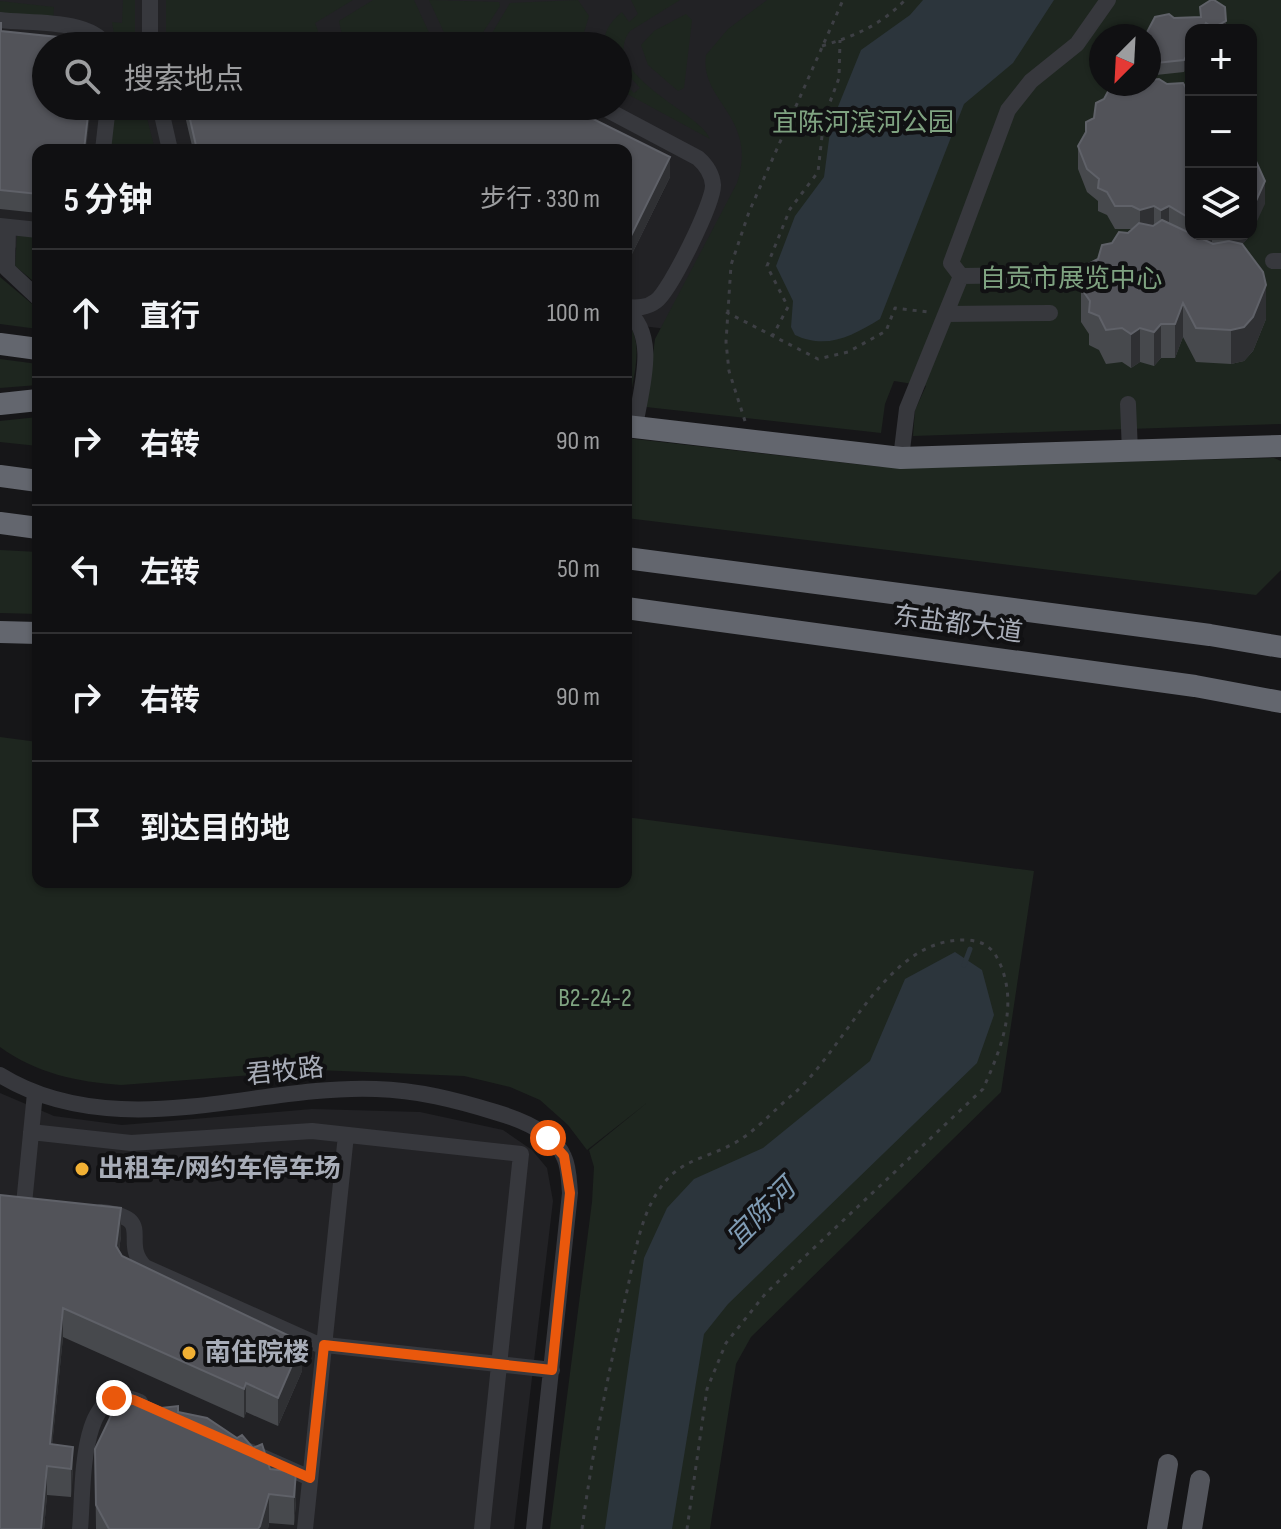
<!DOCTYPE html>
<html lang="zh">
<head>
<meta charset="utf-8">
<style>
	body { margin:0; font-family:"Sofia Sans Condensed","Noto Sans SC",sans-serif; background:#19191b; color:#f1f3f6 }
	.controls { position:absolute; right:24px; top:24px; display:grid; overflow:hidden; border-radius:16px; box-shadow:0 2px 6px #0004 }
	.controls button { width:72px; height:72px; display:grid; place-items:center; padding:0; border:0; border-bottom:2px solid #303032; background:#101012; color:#f1f3f6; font:40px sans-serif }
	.compass { position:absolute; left:1089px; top:24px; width:72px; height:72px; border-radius:50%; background:#101012; box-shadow:0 2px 6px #0004; rotate:204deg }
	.stop { position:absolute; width:24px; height:24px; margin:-18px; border:6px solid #ea580c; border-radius:50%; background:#fff }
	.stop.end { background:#ea580c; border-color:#fff; box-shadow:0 2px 8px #0008 }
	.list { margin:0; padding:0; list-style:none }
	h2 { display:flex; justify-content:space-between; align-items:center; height:104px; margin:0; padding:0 32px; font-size:34px }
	h2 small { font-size:26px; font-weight:400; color:#9c9d9f }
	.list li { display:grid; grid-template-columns:52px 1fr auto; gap:24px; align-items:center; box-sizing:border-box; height:128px; padding:0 32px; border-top:2px solid #303032 }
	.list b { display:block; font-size:30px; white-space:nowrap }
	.list em { font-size:26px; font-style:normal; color:#9c9d9f }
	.icon { flex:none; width:44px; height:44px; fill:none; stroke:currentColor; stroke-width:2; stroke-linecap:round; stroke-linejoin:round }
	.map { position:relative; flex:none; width:1281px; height:1529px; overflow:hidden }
	.search { position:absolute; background:#101012; box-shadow:0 2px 6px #0004; left:32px; top:32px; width:600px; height:88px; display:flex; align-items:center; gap:20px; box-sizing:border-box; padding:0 28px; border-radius:44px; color:#9c9d9f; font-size:30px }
	.panel { position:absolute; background:#101012; box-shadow:0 2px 6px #0004; left:32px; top:144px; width:600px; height:744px; border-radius:16px }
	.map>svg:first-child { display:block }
</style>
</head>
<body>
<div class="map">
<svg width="1281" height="1529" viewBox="0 0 1281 1529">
	<rect width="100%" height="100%" fill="#161618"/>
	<!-- built -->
	<path fill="#222225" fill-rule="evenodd" d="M0 0H830L667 329 626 324V150H38V250L0 246ZM46 46H618V106H46Z
		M0 1093 54 1116 122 1125 312 1109 420 1112 503 1130 532 1150 547 1168 553 1201 514 1529H0Z"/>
	<!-- green -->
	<path fill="#1e261f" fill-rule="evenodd" d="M123 0H135V46H116L112 22 122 23Z
		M166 0H353L315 23 318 31 315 37 252 46H166Z
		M373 0H414L431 37 342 35 339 21Z
		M429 0 499 2 500 6 475 45 448 41Z
		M578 0 589 16 580 46 485 45 510 3Z
		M631 0H680L630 31C597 74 702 113 710 139L620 90 625 84 634 93 640 88 623 69 618 73V46H603C604 31 611 21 622 12L629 22 638 14Z
		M767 0H1281V424L913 436 915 410 926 386 894 381 885 404 881 433 646 407 655 339 737 183C759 117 699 101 706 55L728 29ZM1191 30H1251V234H1191ZM1101 36H1149V84H1101Z
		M0 1 54 7 53 21 0 16Z
		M686 14 692 20 684 88 678 91 648 65 641 45 654 31Z
		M114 106H144L155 150H110Z
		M17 235 38 237V285L15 266Z
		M0 277 38 309V329L0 324Z
		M626 322C646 339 632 382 629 405H626Z
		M0 359 38 364V385L0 388Z
		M38 417V446L0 442V421Z
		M626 438 882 467 1274 458 1281 461V570L1256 595 626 518Z
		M0 550 38 552V614L0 613Z
		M0 737 38 742V882H626V817L1034 871 1001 1092 751 1337 736 1364 710 1529H550L592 1202 594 1167 589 1150 648 1102 587 1150 568 1125 540 1100 510 1087 464 1076 317 1070 121 1085C77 1082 36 1073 0 1047Z"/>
	<!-- water -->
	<path fill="#2c353c" d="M923 0H1054L1013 63 964 104 880 319C852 336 827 350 795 335L791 327 793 301 776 266 795 216 824 177 831 124 861 50 910 15Z
		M955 952 982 970 994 1015 977 1063 728 1304 704 1334 672 1529H605L644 1258 667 1208 694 1179 763 1148 870 1061 905 979Z"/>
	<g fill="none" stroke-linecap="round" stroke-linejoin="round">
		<!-- stream -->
		<path stroke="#2c353c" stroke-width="5" d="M964 965 970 949"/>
		<!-- path -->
		<path stroke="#3d3f44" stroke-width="3" stroke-dasharray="4 6" stroke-linecap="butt" d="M822 46C855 36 881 25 905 0
			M726 312 818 359 848 352 886 331 895 308 928 312
			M772 337 788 307 767 266 790 209 818 172 824 118 839 78 840 40
			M745 421 729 371 726 342 731 265 749 212 843 0
			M582 1529C593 1448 609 1370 627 1291 634 1259 639 1221 657 1193 676 1161 701 1160 731 1145 753 1134 773 1111 792 1095 846 1050 886 937 966 940 986 941 994 949 1001 966 1018 1008 1000 1051 983 1089L766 1293 726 1343 707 1389 687 1529"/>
		<!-- minor -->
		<path stroke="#37383d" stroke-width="16" d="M150 0V46
			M0 20C30 24 88 18 107 46
			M160 106 170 150
			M600 106 698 158C706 165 712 173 713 185 714 202 670 291 656 301 647 308 637 308 626 307
			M103 150 108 106
			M0 226 38 230
			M8 227 7 269 38 298
			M1273 261H1281
			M1050 275 961 276 951 263 1008 110 1031 81 1077 44 1108 0
			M626 310C660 336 640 391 635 427
			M947 314 1050 313
			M1128 404 1130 451
			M901 458 907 409 961 276
			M0 1075C37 1098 77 1107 121 1109 206 1113 291 1086 376 1089 417 1090 456 1100 495 1112 519 1119 554 1132 564 1157 569 1167 569 1182 570 1193L534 1529
			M31 1132 131 1143 312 1131 521 1154 482 1529
			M24 1204 35 1093
			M101 1212C158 1218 119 1241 145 1267L317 1344 552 1370
			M249 1451 310 1478
			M80 1529C84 1492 77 1374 140 1402
			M305 1529 346 1135"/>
		<!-- major -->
		<path stroke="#53555c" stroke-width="20" d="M1157 1529 1168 1464
			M1192 1529 1200 1480"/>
		<!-- highway -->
		<path stroke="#63666e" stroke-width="22" d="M0 344 38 349
			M0 404 38 400
			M626 426 901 458 1281 446
			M0 476 38 481
			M0 523 38 528
			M626 558 1210 635 1281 647
			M626 608 1195 686 1281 702
			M0 632 38 633"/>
	</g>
	<!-- wall -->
	<path fill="#47494d" d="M1200 17 1226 30H1191L1184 72 1156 75 1149 63V36L1174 18Z
		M0 23 1 31 38 150V213L0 209Z
		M1191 96V234H1251L1265 204 1250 236 1242 244 1266 319 1253 351 1244 361 1231 364 1196 362 1183 337 1175 358H1161L1154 366 1140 362 1131 368 1122 362 1106 364 1099 350 1089 345V334L1081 322V288L1088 276V264L1098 259 1112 243 1132 229H1115L1107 215 1098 211V201L1087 192 1078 169V146L1086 133V122Z
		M185 106H567L670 177 629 260 626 258V150H193L185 116Z
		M0 1195 121 1236 119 1250 122 1256 302 1371 278 1426 246 1412 244 1418 63 1337 52 1445 73 1447 71 1497 47 1495 44 1529H0Z
		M161 1408 178 1412 270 1469 296 1472V1501L294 1525 269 1523 268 1529H96L95 1449Z"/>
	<!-- shaded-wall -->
	<path fill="#2f3033" d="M1226 21V30H1213V28Z
		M1191 48V60L1184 72V60Z
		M89 106H91L86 150H84Z
		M670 157V177L629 260V240Z
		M1265 181V204L1250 236 1241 246 1228 250V234H1251V212Z
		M1154 206V228L1140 233V210Z
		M1169 206V228L1161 233V210Z
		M1205 234H1212V246L1205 250Z
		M1266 285V319L1253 351 1244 361 1231 364V330Z
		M1183 303V337L1175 358V324Z
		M1161 324V358L1154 366V332Z
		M1140 328V362L1131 368V334Z
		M121 1208V1236L116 1274V1246Z
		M63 1308V1337L50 1467V1444Z
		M302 1342V1371L278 1426V1398Z
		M246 1383V1412L244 1418V1389Z
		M73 1447V1475L71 1497V1469Z
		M47 1466V1495L44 1529H41Z
		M296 1472V1501L294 1525V1497Z
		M269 1494V1523L268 1529H258Z"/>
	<!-- building -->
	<path fill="#525359" stroke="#5f6168" stroke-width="2" d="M1211 0H1214L1225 7 1226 21 1213 28 1206 23 1202 30H1191V48L1184 60 1156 63 1149 51V36H1145L1155 17 1169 14 1174 18 1201 17 1200 7Z
		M0 23H1V31L96 41 95 46H46V106H89L84 150H38V194L0 190Z
		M1159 79 1167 84 1183 83 1191 96V219L1169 206 1161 210 1154 206 1140 210 1132 206H1115L1107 192 1098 188 1099 179 1087 169 1078 146 1086 132V122L1094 118 1096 103 1104 99 1112 84H1149V80Z
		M187 106H567L670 157 629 240 626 239V150H197Z
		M1251 154 1255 159 1265 181 1251 212Z
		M1162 220 1213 244 1229 241 1242 244 1263 272 1266 285 1253 317 1244 327 1231 330 1196 328 1183 303 1175 324H1161L1154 332 1140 328 1131 334 1122 328 1106 330 1099 316 1089 312 1090 301 1081 288 1089 275 1088 264 1098 259 1102 245 1112 243 1119 232 1128 233 1139 223 1153 226Z
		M0 1195 121 1208 116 1246 122 1256 302 1342 278 1398 246 1383 244 1389 63 1308 50 1444 73 1447 71 1469 47 1466 41 1529H0Z
		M123 1391 161 1408 178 1406V1412L207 1418 237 1438 242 1435 253 1448 262 1444 270 1469 296 1472 294 1497 269 1494 260 1526 258 1529H109L96 1505 95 1449Z"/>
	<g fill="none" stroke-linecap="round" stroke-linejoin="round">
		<!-- route -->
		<path stroke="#ea580c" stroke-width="10" d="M114 1398 134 1400 310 1478 324 1345 552 1370 570 1193 564 1156 548 1138"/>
	</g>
	<!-- markers -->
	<g fill="#f2b134" stroke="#111113" stroke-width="3">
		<circle cx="82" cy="1169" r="8"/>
		<circle cx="189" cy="1353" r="8"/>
	</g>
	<g text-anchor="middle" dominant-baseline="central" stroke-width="8" stroke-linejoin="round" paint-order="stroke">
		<!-- park labels -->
		<g font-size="26" fill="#7fa381" stroke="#111113">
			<text x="863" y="123">宜陈河滨河公园</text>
			<text x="1071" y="279">自贡市展览中心</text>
			<text x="595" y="998">B2-24-2</text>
		</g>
		<!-- street labels -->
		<g font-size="26" fill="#a8adb8" stroke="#111113">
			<text transform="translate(958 625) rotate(8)">东盐都大道</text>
			<text transform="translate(285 1072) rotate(-6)">君牧路</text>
		</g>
		<!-- poi labels -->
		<g font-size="26" font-weight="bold" fill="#a8adb8" stroke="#111113" text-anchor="start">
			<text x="98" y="1169">出租车/网约车停车场</text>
			<text x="205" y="1353">南住院楼</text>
		</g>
		<!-- water labels -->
		<g font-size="28" font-style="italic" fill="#7f9bb3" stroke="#111113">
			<text transform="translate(761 1214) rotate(-45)">宜陈河</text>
		</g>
	</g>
</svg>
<div class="controls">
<button>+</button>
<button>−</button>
<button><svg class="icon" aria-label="layers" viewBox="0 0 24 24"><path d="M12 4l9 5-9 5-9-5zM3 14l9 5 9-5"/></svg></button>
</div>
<svg class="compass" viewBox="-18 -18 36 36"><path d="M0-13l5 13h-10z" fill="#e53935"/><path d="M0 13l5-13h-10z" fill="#9c9d9f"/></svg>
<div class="stop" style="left:548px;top:1138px"></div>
<div class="stop end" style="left:114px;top:1398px"></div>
<div class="search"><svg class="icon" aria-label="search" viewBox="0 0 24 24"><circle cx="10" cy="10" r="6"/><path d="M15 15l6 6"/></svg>搜索地点</div>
<section class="panel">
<h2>5 分钟<small>步行 · 330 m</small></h2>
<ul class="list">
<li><svg class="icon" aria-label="ahead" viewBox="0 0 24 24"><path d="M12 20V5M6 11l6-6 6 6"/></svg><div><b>直行</b></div><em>100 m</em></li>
<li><svg class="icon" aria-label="right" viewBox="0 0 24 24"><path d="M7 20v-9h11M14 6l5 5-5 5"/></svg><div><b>右转</b></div><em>90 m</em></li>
<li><svg class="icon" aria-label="left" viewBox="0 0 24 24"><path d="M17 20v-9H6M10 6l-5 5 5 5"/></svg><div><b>左转</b></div><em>50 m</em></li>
<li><svg class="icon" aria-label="right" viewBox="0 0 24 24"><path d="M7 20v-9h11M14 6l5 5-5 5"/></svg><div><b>右转</b></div><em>90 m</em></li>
<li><svg class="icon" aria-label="arrive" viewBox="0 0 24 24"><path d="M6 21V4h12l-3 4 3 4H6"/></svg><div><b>到达目的地</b></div></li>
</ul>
</section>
</div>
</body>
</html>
